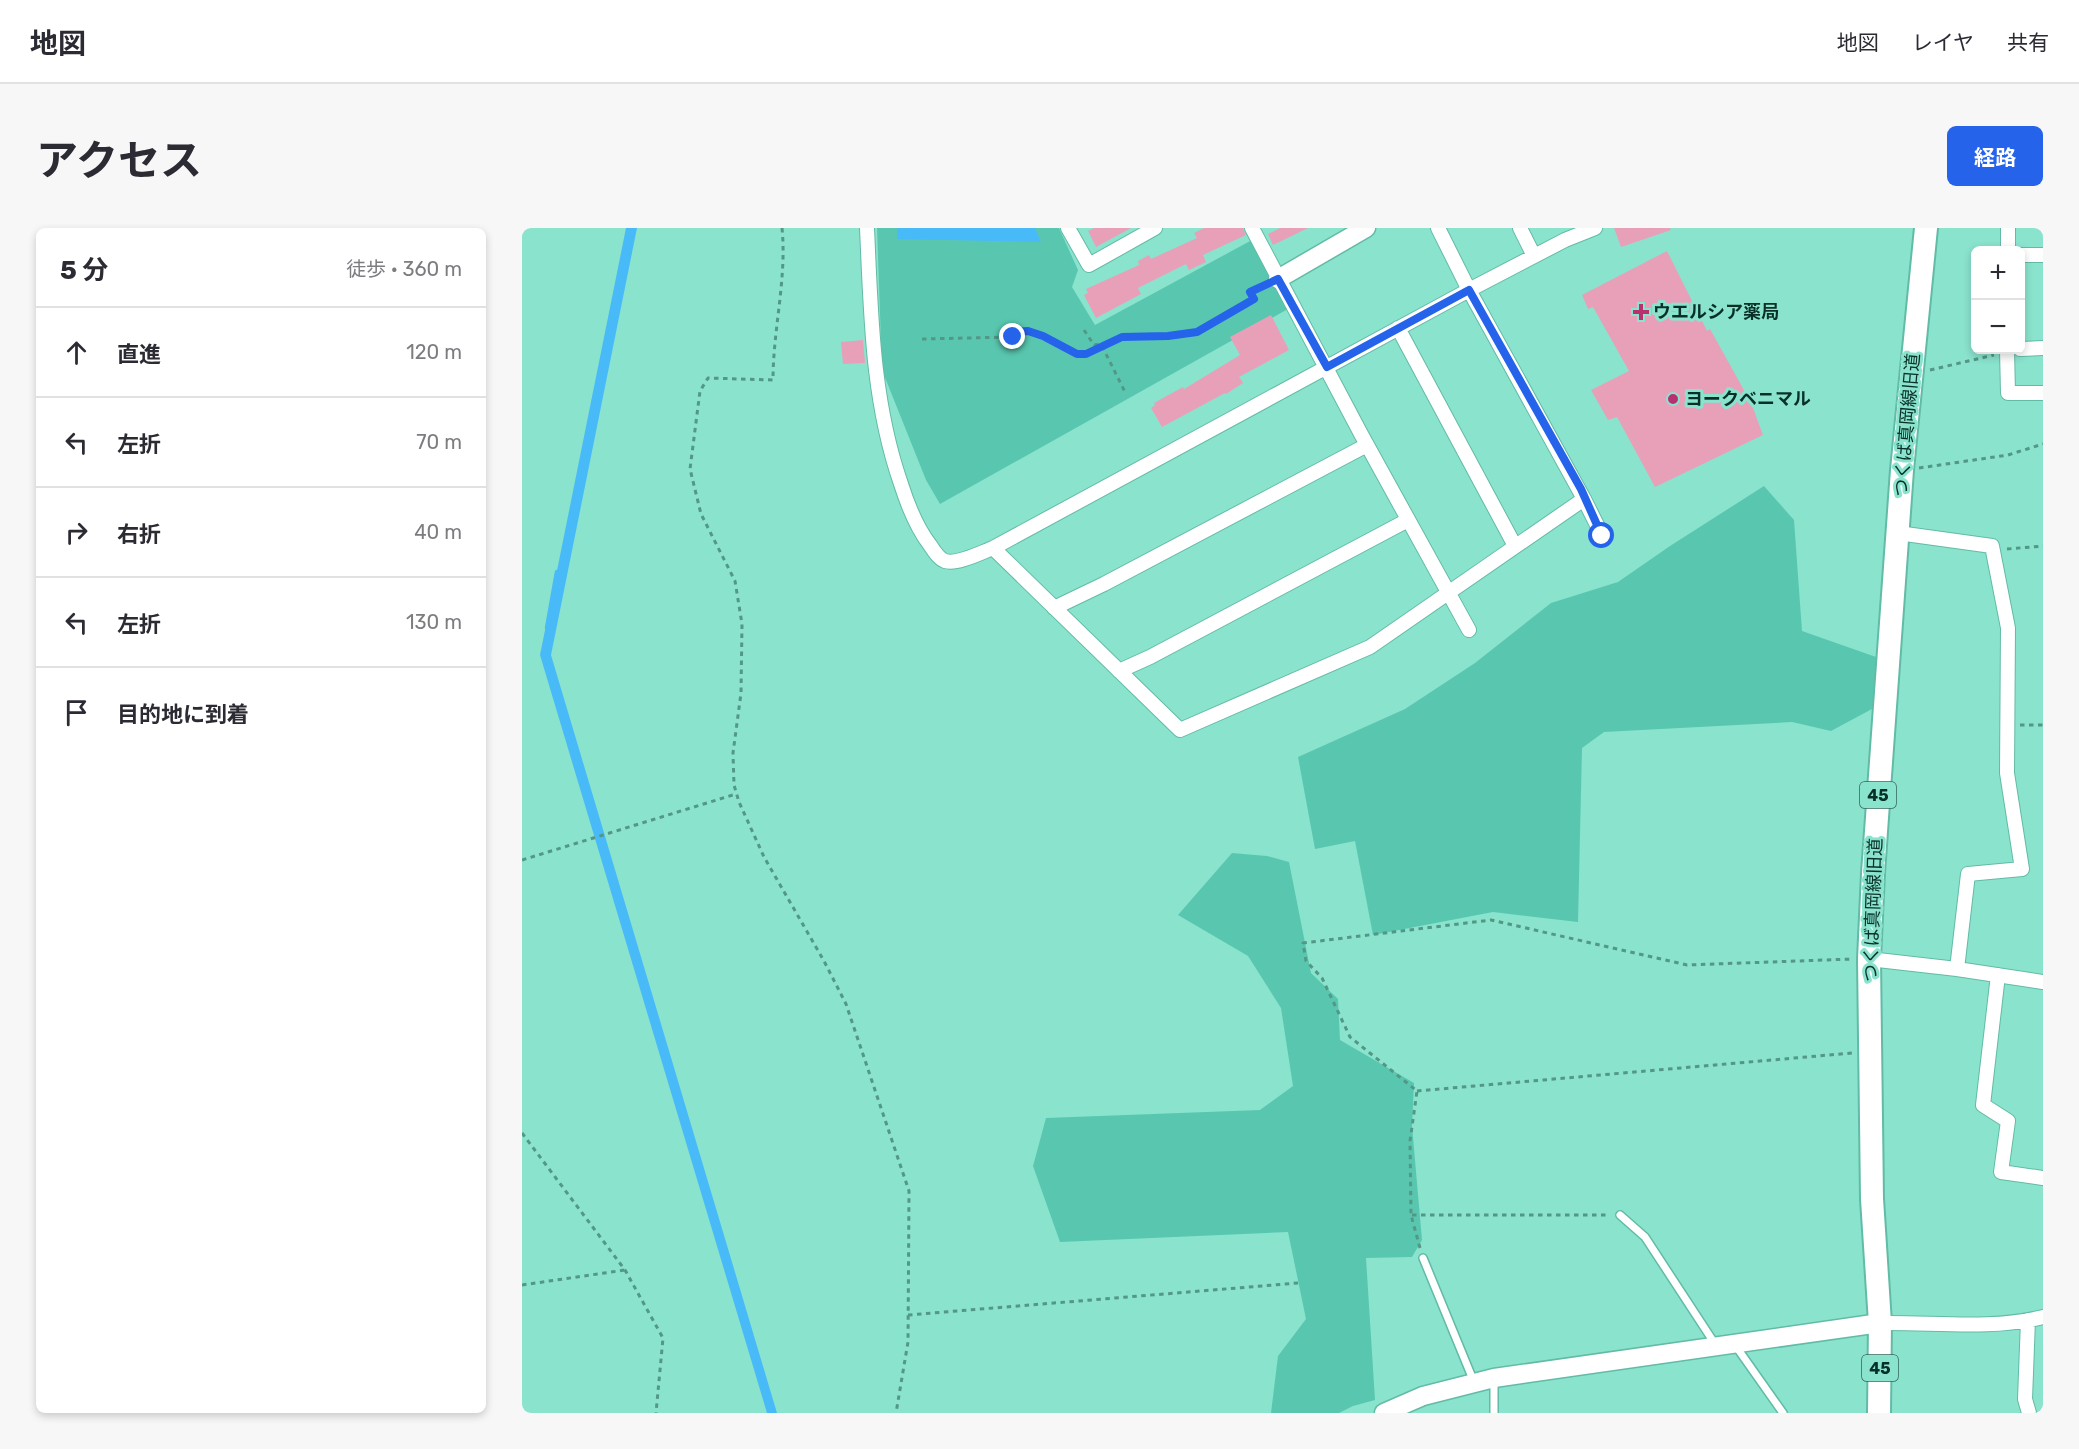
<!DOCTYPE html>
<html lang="ja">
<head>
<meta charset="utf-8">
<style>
	body { margin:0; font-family:Rubik,"Noto Sans JP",sans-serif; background:#f7f7f7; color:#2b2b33 }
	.controls { position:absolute; right:18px; top:18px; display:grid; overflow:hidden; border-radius:9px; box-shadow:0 3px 9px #0003 }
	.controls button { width:54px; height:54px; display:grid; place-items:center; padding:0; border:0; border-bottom:2px solid #e1e1e2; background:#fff; color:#2b2b33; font:30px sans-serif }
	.stop { position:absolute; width:18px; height:18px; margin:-14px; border:4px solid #2563eb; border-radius:50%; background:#fff }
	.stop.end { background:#2563eb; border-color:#fff; box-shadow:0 2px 6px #0008 }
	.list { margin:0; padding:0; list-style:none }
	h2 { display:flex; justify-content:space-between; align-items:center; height:78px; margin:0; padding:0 24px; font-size:26px }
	h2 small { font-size:20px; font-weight:400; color:#7c7c81 }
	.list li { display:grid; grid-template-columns:39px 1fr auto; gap:18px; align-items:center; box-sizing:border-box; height:90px; padding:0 24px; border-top:2px solid #e1e1e2 }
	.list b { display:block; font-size:22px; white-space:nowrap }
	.list em { font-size:20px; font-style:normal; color:#7c7c81 }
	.icon { flex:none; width:33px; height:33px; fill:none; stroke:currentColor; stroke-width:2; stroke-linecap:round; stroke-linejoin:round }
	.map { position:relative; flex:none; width:1521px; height:1185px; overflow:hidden; border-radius:9px }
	header { display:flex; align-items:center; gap:36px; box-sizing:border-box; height:84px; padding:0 30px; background:#fff; border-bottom:2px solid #e1e1e2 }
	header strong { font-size:28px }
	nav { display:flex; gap:33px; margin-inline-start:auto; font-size:21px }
	.intro { display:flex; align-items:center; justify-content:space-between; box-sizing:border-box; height:144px; padding:0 36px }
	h1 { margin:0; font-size:42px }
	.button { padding:15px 27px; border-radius:9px; background:#2563eb; color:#fff; font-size:21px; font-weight:700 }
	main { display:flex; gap:36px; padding:0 36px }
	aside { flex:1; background:#fff; border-radius:9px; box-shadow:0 3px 9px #0003 }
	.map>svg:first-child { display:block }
</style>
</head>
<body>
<header>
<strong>地図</strong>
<nav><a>地図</a><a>レイヤ</a><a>共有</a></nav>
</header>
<div class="intro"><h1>アクセス</h1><a class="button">経路</a></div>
<main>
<aside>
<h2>5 分<small>徒歩 · 360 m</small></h2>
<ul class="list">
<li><svg class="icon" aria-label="ahead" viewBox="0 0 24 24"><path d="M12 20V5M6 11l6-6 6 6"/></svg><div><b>直進</b></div><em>120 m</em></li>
<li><svg class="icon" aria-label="left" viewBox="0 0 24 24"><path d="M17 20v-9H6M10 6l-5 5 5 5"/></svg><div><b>左折</b></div><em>70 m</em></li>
<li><svg class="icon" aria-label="right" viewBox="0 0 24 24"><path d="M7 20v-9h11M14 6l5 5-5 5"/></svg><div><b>右折</b></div><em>40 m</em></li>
<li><svg class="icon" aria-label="left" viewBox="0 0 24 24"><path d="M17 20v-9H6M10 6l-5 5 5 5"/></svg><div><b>左折</b></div><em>130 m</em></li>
<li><svg class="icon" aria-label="arrive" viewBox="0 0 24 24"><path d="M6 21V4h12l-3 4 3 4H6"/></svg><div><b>目的地に到着</b></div></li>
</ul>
</aside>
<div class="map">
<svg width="1521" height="1185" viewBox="0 0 1521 1185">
	<rect width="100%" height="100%" fill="#8ae3cd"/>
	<!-- green -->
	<path fill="#59c7af" d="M355 0H537L556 42 550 59 573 97 730 12 766 81 418 276 404 252 360 142Z
		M1242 258 1272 292 1280 403 1374 436 1376 467 1309 503 1270 494 1082 504 1060 520 1056 694 971 684 851 707 833 613 793 621 776 529 883 481 953 435 1029 375 1096 354 1148 318Z
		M710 625 745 628 767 634 789 745 816 771 818 812 892 855 890 898 900 1012 890 1029 844 1030 853 1172 831 1178 817 1185H749L756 1128 784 1091 766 1004 538 1014 511 938 524 890 738 882 771 858 759 780 726 728 656 687Z"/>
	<!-- water -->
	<path fill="#49baf8" d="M104 0H115L29 427 255 1185H245L18 427Z
		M375 0H513L519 14 375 11Z"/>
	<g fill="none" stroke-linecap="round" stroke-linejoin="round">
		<!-- stream -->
		<path stroke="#49baf8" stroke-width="4.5" d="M25 400 35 344"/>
	</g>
	<!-- building -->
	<path fill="#e8a0b9" d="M572 0H609L574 19 566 3Z
		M682 0H721L724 7 681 27 684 34 667 42 664 36 616 60 619 66 574 90 562 67 566 65 564 61 617 37 616 33 627 27 629 31 675 10 672 5Z
		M758 0H786L751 17 746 6Z
		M1092 0H1148L1149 2 1099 19Z
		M1145 23 1185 103 1188 101 1218 155 1231 180 1241 207 1133 259 1095 189 1086 192 1069 162 1107 143 1071 79 1066 81 1060 67Z
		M749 87 767 122 717 149 721 155 704 166 703 165 640 199 629 180 633 177 632 175 661 159 662 161 718 127 708 109Z
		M341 112 343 135 321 136 319 114Z"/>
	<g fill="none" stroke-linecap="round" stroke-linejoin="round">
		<!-- service casing -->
		<g stroke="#62bba6" stroke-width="10">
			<path id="service" d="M1098 987 1123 1009 1193 1116
				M901 1030 952 1154
				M1213 1117 1261 1185
				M972 1185V1152"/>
		</g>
		<!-- minor casing -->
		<g stroke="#62bba6" stroke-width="16">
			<path id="minor" d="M345 0C349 87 350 173 379 256 386 278 394 299 408 317 412 323 417 331 423 333 435 337 460 324 471 320
				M546 0 567 37 633 0
				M730 0 839 206 947 402
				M916 0 947 62 1062 271 848 419 658 502 471 320 947 62 1043 12 1073 0
				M998 0 1012 28
				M1486 0V22
				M1498 27H1521
				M876 100 993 318
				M1498 121 1521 120
				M1485 122 1486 165H1521
				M1062 271 1080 307
				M1376 305 1470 318 1486 400 1485 545 1500 641 1446 646 1435 741
				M532 380 582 356 845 217
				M597 443 628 429 886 292
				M1347 731 1435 741 1521 754
				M1476 747 1461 877 1486 893 1479 944 1521 950
				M1506 1092 1503 1171 1507 1185
				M1358 1095C1412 1094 1469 1102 1521 1089"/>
		</g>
		<!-- tertiary casing -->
		<g stroke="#62bba6" stroke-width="21">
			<path id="tertiary" d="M756 51 844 0
				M862 1185 901 1168 972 1150 1358 1095"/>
		</g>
		<!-- primary casing -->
		<g stroke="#62bba6" stroke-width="26">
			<path id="primary" d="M1357 1185 1358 1095 1350 971 1347 731 1351 645 1380 242 1404 0"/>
		</g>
		<!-- path -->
		<path stroke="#539787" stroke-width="3" stroke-dasharray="4.5 4.5" stroke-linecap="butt" d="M260 0C265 51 251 101 251 152L186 150 178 163 168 241 179 286 213 353 220 396 219 465 211 525 212 557 217 574 242 629 302 733 324 776 387 963 386 1114 374 1185
			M562 102 572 117 578 116 580 118 604 166
			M400 111 491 109V104L506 103 521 108 555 126H564L601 109 624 107 646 108 675 104 732 71 728 64 742 58
			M1408 142 1472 127
			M1397 240 1486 227 1521 216
			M1485 321 1521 318
			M1498 497H1521
			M0 632 214 566
			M895 863 1330 825
			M0 905 103 1042 141 1110 134 1185
			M890 987H1087
			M898 1020 889 987 888 913 895 863 828 809 800 750 784 733 781 715 969 692 1165 737 1331 731
			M0 1057 103 1042
			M386 1087 776 1055"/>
		<!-- service -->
		<use href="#service" stroke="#fff" stroke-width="7"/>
		<!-- minor -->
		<use href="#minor" stroke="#fff" stroke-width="14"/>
		<!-- tertiary -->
		<use href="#tertiary" stroke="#fff" stroke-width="18"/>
		<!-- primary -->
		<use href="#primary" stroke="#fff" stroke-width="22"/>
	</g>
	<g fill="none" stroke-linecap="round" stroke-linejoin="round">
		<!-- route -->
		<path stroke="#2563eb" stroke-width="8" d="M491 109V104L506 103 521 108 555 126H564L600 109 646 108 675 104 732 71 728 64 756 51 805 139 947 62 1059 261 1080 308"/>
	</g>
	<!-- markers -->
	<g fill="#b8306f" stroke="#8ae3cd" stroke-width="2">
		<path d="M1116 75h6v6h6v6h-6v6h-6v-6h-6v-6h6z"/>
		<circle cx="1151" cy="171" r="6"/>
	</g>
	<g text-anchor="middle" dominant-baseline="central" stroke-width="6" stroke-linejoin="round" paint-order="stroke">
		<!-- shield labels -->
		<g fill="#8ae3cd" stroke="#2f665a" stroke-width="1.5">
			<rect x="1338" y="554" width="36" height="26" rx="4.5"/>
			<rect x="1340" y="1127" width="36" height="26" rx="4.5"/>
		</g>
		<g font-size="16" font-weight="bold" fill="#083028">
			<text x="1356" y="567">45</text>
			<text x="1358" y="1140">45</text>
		</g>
		<!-- poi labels -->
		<g font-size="18" font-weight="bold" fill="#083028" stroke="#8ae3cd" text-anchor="start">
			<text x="1131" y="84">ウエルシア薬局</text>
			<text x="1163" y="171">ヨークベニマル</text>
		</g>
		<!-- street labels -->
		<g font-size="18" fill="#083028" stroke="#8ae3cd">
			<text transform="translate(1385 197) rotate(-85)">つくば真岡線旧道</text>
			<text transform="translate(1351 682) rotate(-88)">つくば真岡線旧道</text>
		</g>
	</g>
</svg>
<div class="controls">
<button>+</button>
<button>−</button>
</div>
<div class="stop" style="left:1080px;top:308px"></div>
<div class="stop end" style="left:491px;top:109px"></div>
</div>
</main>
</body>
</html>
